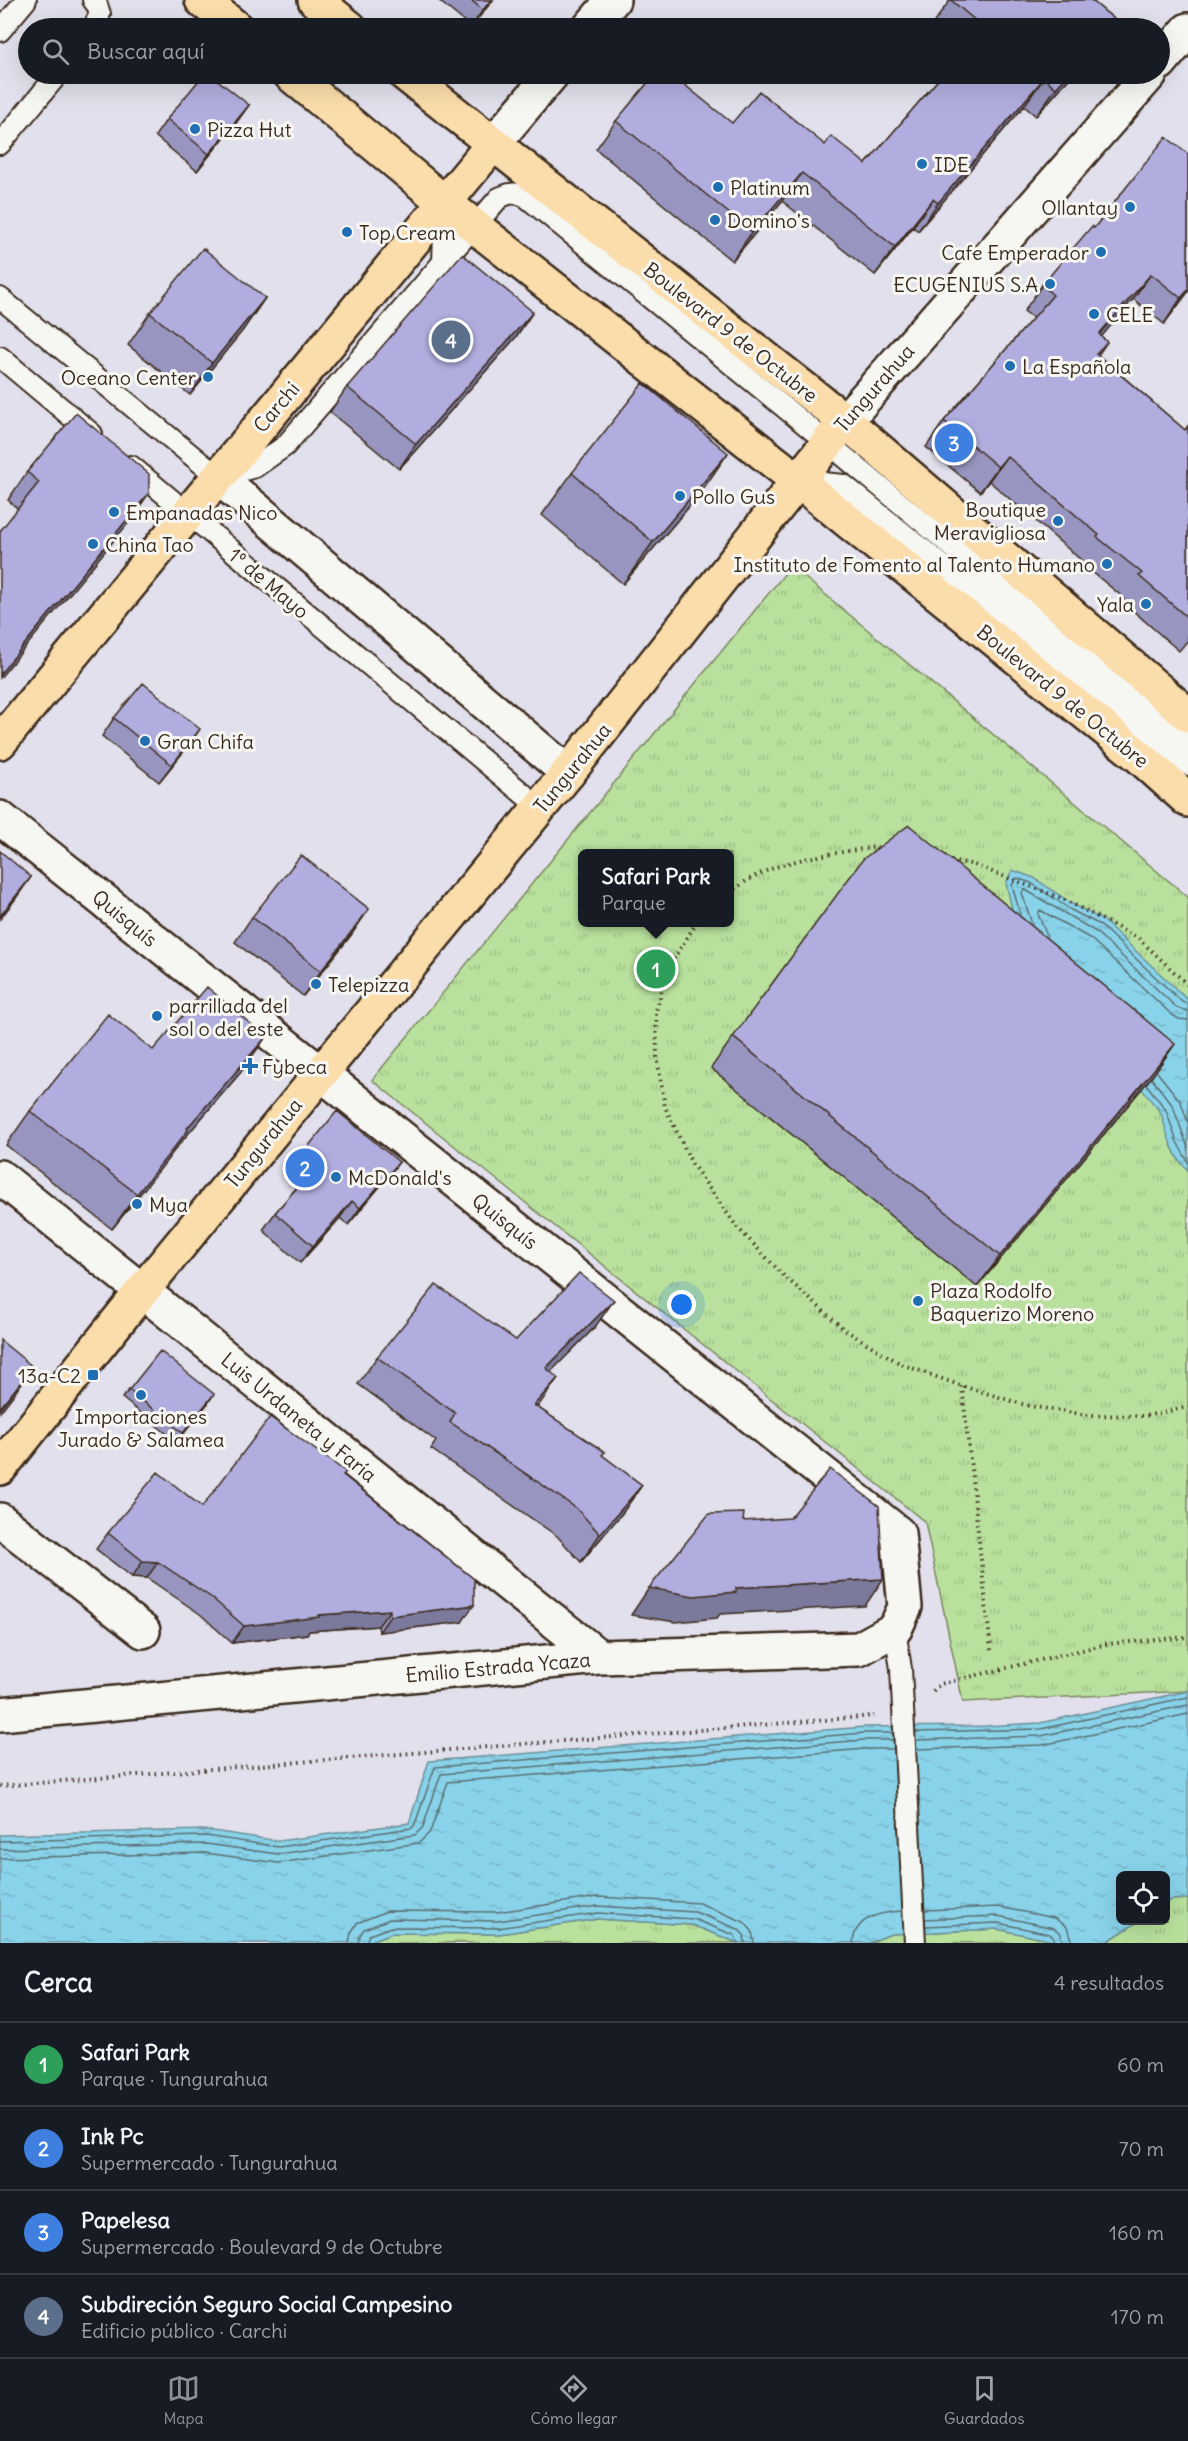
<!DOCTYPE html>
<html lang="es">
<head>
<meta charset="utf-8">
<style>
	body { margin:0; font-family:Delius,sans-serif; background:#242831; color:#f1f3f6 }
	.controls { position:absolute; right:18px; bottom:18px; display:grid; overflow:hidden; border-radius:9px; box-shadow:0 6px 24px #0002 }
	.controls button { width:54px; height:54px; display:grid; place-items:center; padding:0; border:0; border-bottom:2px solid #363941; background:#171b24; color:#f1f3f6; font:30px sans-serif }
	.you { position:absolute; left:682px; top:1305px; width:21px; height:21px; margin:-15px; border:4px solid #fff; border-radius:50%; background:#1a73e8; box-shadow:0 0 0 9px #1a73e833 }
	.badge { display:grid; place-items:center; width:39px; height:39px; border-radius:50%; background:#8c9099; color:#fff; font-size:20px; font-weight:700 }
	.pin { position:absolute; translate:-50% -50%; border:3px solid #fff; box-shadow:0 2px 6px #0006 }
	.popup { position:absolute; left:578px; top:849px; width:156px; height:78px; box-sizing:border-box; display:grid; place-content:center; border-radius:9px; background:#171b24; filter:drop-shadow(0 2px 4px #0005); font-size:20px; white-space:nowrap; color:#9ea1a6 }
	.popup b { font-size:22px; color:#f1f3f6 }
	.popup::after { content:''; position:absolute; left:50%; top:100%; margin-left:-12px; border:12px solid transparent; border-top-color:#171b24 }
	.list { margin:0; padding:0; list-style:none }
	h2 { display:flex; justify-content:space-between; align-items:center; height:78px; margin:0; padding:0 24px; font-size:26px }
	h2 small { font-size:20px; font-weight:400; color:#9ea1a6 }
	.list li { display:grid; grid-template-columns:39px 1fr auto; gap:18px; align-items:center; box-sizing:border-box; height:84px; padding:0 24px; border-top:2px solid #363941 }
	.list b { display:block; font-size:22px; white-space:nowrap }
	.list p { margin:0; font-size:20px; white-space:nowrap; color:#9ea1a6 }
	.list em { font-size:20px; font-style:normal; color:#9ea1a6 }
	.icon { flex:none; width:33px; height:33px; fill:none; stroke:currentColor; stroke-width:2; stroke-linecap:round; stroke-linejoin:round }
	.map { position:relative; flex:none; width:1188px; height:1943px; overflow:hidden }
	.search { position:absolute; background:#171b24; box-shadow:0 6px 24px #0002; left:18px; right:18px; top:18px; height:66px; display:flex; align-items:center; gap:15px; box-sizing:border-box; padding:0 21px; border-radius:33px; color:#9ea1a6; font-size:22px }
	.sheet { height:414px; background:#171b24 }
	nav { display:flex; justify-content:space-around; align-items:center; box-sizing:border-box; height:84px; border-top:2px solid #363941; background:#171b24; font-size:16px; color:#9ea1a6 }
	nav a { display:grid; justify-items:center; gap:3px }
	nav .on { color:#8c9099 }
	.map>svg:first-child { display:block }
</style>
</head>
<body>
<div class="map">
<svg width="1188" height="1943" viewBox="0 0 1188 1943">
	<defs>
		<pattern id="grass-tufts" width="24" height="20" patternUnits="userSpaceOnUse" patternTransform="scale(1.5)"><rect width="24" height="20" fill="#b9e19d"/><path d="M3 7l-1-3M5 7V3M7 7l1-3M15 17l-1-3M17 17v-4M19 17l1-3" fill="none" stroke="#a0c187"/></pattern>
		<pattern id="water-ripples" width="26" height="14" patternUnits="userSpaceOnUse" patternTransform="scale(1.5)"><rect width="26" height="14" fill="#89d3ea"/><path d="M2 4q2-2 4 0t4 0M15 11q2-2 4 0t4 0" fill="none" stroke="#77b5c8"/></pattern>
	</defs>
	<rect width="100%" height="100%" fill="#e1e0ec"/>
	<filter id="ink" filterUnits="userSpaceOnUse"><feTurbulence type="fractalNoise" baseFrequency=".0167" numOctaves="2"/><feDisplacementMap in="SourceGraphic" scale="12" xChannelSelector="R" yChannelSelector="G"/><feConvolveMatrix kernelMatrix="1 2 1 2 8 2 1 2 1" color-interpolation-filters="sRGB"/></filter>
	<g filter="url(#ink)">
		<!-- grass -->
		<path fill="url(#grass-tufts)" stroke="#7a865e" stroke-width="1.5" fill-rule="evenodd" d="M791 566 1188 897V1691L963 1702 925 1522 372 1080ZM582 854H730V922H582Z
			M1188 1899V1943H1105L1139 1921 1166 1920V1903L1170 1900Z
			M598 1919 692 1925 738 1943H365L392 1933 499 1934Z
			M997 1929 1062 1943H869L891 1934Z"/>
		<!-- water -->
		<path fill="url(#water-ripples)" stroke="#6a8f98" stroke-width="1.5" d="M1012 870 1034 878 1074 905 1103 920 1188 1000V1170C1172 1156 1167 1133 1161 1113L1026 944 1012 909 1006 883Z
			M1188 1691V1899L1170 1900 1166 1903V1876H1120V1920L1139 1921 1105 1943H1062L997 1929 891 1934 869 1943H738L692 1925 598 1919 499 1934 392 1933 365 1943H0V1835L206 1830 279 1841 409 1823 429 1761 865 1727 986 1726 1040 1723Z"/>
		<g fill="none" stroke-linecap="round" stroke-linejoin="round">
			<!-- shore -->
			<path stroke="#5a6e70" stroke-width="1.5" d="M1020 914 1012 885 1017 878 1031 883 1071 910 1100 925 1182 1002 1188 1004
				M1032 924 1022 893 1024 889 1096 932 1177 1008 1188 1011
				M1047 936 1038 914 1040 910 1091 939 1171 1014 1179 1019 1188 1020
				M1157 1072 1181 1102 1188 1123
				M1152 1079 1173 1106 1188 1148
				M1147 1085 1166 1110 1177 1142 1188 1162
				M916 1732 1041 1729 1188 1697
				M916 1740 1041 1736 1188 1705
				M916 1749 1042 1745 1188 1714
				M0 1841 206 1836 279 1847 412 1828 415 1824 435 1767 865 1733H893
				M0 1849 206 1844 278 1854 415 1835 423 1827 441 1774 865 1740H893
				M0 1858 205 1853 278 1863 419 1843 430 1832 448 1782 866 1749H894
				M925 1910 999 1907 1054 1918 1067 1927 1072 1943
				M925 1919 998 1916 1054 1928 1061 1934 1062 1943
				M925 1926 998 1923 1050 1934 1054 1938 1055 1943
				M349 1943 351 1933 357 1923 387 1911 497 1912 598 1897 699 1903 744 1922 752 1931 754 1943
				M358 1943 360 1935 364 1929 390 1919 498 1921 598 1906 695 1912 738 1929 744 1935 745 1943
				M366 1943 369 1935 391 1927 498 1928 598 1913 693 1919 734 1935 738 1943
				M853 1943C854 1918 881 1912 902 1911"/>
			<!-- service casing -->
			<g stroke="#3b2a1e" stroke-width="24">
				<path id="service" d="M93 0 97 5 100 14 93 28
					M0 31 26 0
					M0 144 58 74
					M443 262 499 198C509 193 515 192 525 196L828 443 1188 744
					M0 298 218 477 255 467 285 446 443 262 445 204
					M0 357 92 434
					M131 466 539 807
					M802 481 844 485 1188 765
					M895 1629 901 1669"/>
			</g>
			<!-- minor casing -->
			<g stroke="#3b2a1e" stroke-width="38">
				<path id="minor" d="M0 818 898 1533 905 1607 895 1629 859 1649 599 1657 0 1714
					M0 1177 599 1657
					M0 1520 143 1631"/>
			</g>
			<!-- tertiary casing -->
			<g stroke="#3b2a1e" stroke-width="38">
				<path id="tertiary" d="M218 477 568 773"/>
			</g>
			<!-- secondary casing -->
			<g stroke="#3b2a1e" stroke-width="38">
				<path id="secondary" d="M589 28 613 0
					M1160 63 1188 30
					M493 144 552 74
					M845 421 1150 74"/>
			</g>
			<!-- primary casing -->
			<g stroke="#3b2a1e" stroke-width="38">
				<path id="primary" d="M202 0 236 28
					M315 0 350 28
					M290 74 445 203 797 480 1140 757 1188 800
					M405 74 845 421 1188 715
					M0 742 493 144
					M0 1468 142 1291 568 773 845 421"/>
			</g>
			<!-- path -->
			<path stroke="#3b2a1e" stroke-width="4" stroke-dasharray="1.5 4.5" stroke-linecap="butt" d="M951 860 974 865 1061 898 1138 938 1188 985
				M730 893C770 859 825 855 876 847L881 848
				M697 922 669 966 656 1011 657 1057 665 1107 692 1164 737 1227 784 1276 845 1330 901 1364 962 1386 1029 1406 1087 1415 1145 1416 1188 1407
				M962 1386 991 1650
				M933 1691 940 1684 1107 1644 1188 1637
				M0 1786 874 1716"/>
			<!-- service -->
			<use href="#service" stroke="#f6f6f2" stroke-width="20"/>
			<!-- minor -->
			<use href="#minor" stroke="#f6f6f2" stroke-width="33"/>
			<!-- tertiary -->
			<use href="#tertiary" stroke="#f6f6f2" stroke-width="33"/>
			<!-- secondary -->
			<use href="#secondary" stroke="#f6f6f2" stroke-width="33"/>
			<!-- primary -->
			<use href="#primary" stroke="#fbddab" stroke-width="33"/>
			<!-- service-bridge casing -->
			<g stroke="#3b2a1e" stroke-width="24" stroke-linecap="butt">
				<path id="service-bridge" d="M901 1669 915 1943"/>
			</g>
			<!-- service-bridge -->
			<use href="#service-bridge" stroke="#f6f6f2" stroke-width="20"/>
		</g>
		<!-- wall -->
		<path fill="#9896c0" stroke="#3b2a1e" stroke-width="1.5" d="M438 0H493L471 27Z
			M950 0H1091L1114 19 1108 28H930Z
			M943 74H1073L1036 116 1024 106 918 231 913 227 875 275 782 201 732 261 596 149 616 121 732 123 825 145 866 164Z
			M249 105 236 123 197 171 155 136 167 119Z
			M1188 154V292L1164 324 1133 299 1101 336 1107 342 1098 355 1185 430 1188 426V640L1179 651 1122 601 1124 598 1080 562 1081 560 989 481 980 492 926 447 944 421 1033 318 1024 311 1042 285 1094 228Z
			M265 298 243 330 190 395 128 345 150 313Z
			M516 337 399 469 330 412 347 387Z
			M27 472 130 521 18 509 8 500Z
			M572 473 699 495 623 584 542 515Z
			M114 718 188 746 159 782 102 736Z
			M252 917 352 934 303 996 235 942Z
			M733 1037 1153 1075 977 1287 711 1068Z
			M153 1050 241 1072 176 1148 164 1164 112 1229 6 1145 30 1111Z
			M299 1158 399 1162 386 1179 348 1225 340 1218 300 1263 263 1230 275 1213 299 1185 287 1175Z
			M595 1327 550 1372 537 1407 642 1485 623 1512 581 1562 557 1536 431 1449 436 1441 358 1384 377 1357 516 1340Z
			M129 1390 208 1403 177 1442 122 1398Z
			M343 1475 462 1622 379 1632 378 1626 309 1631 307 1634 232 1643 200 1614 147 1578 132 1577 96 1549 108 1533 202 1507Z"/>
		<!-- shaded-wall -->
		<path fill="#7c7a9c" stroke="#3b2a1e" stroke-width="1.5" d="M491 0H493L471 27 483 10Z
			M1069 74H1073L1036 116 1056 88Z
			M1044 78 1024 106 918 231 938 203Z
			M249 105 236 123 197 171 209 154Z
			M802 173 782 201 732 261 752 232Z
			M933 199 913 227 875 275 895 247Z
			M1151 274 1133 299 1082 360 1099 334Z
			M1188 290V292L1164 324 1181 298Z
			M265 298 243 330 190 395 212 363Z
			M533 312 516 337 399 469 416 444Z
			M728 453 699 495 623 584 653 542Z
			M1007 456 989 481 980 492 998 467Z
			M149 493 130 521 0 678V674Z
			M200 729 188 746 159 782 172 765Z
			M31 877 14 901 0 919V916Z
			M369 909 352 934 303 996 321 971Z
			M266 1037 241 1072 176 1148 164 1164 112 1229 137 1194 187 1128Z
			M1175 1044 1153 1075 977 1287 1000 1256Z
			M399 1162 386 1179 348 1225 360 1208Z
			M352 1201 340 1218 300 1263 313 1246Z
			M614 1300 595 1327 527 1396 546 1368Z
			M33 1367 14 1394 0 1412V1408Z
			M558 1378 539 1405 515 1432 534 1405Z
			M214 1394 208 1403 177 1442 183 1433Z
			M642 1485 623 1512 581 1562 600 1534Z
			M143 1561 158 1562 147 1578 132 1577Z
			M883 1579 865 1606 720 1614 717 1618 676 1622 631 1615 649 1588H736Z
			M474 1605 462 1622 379 1632 390 1616Z
			M390 1610 378 1626 309 1631 307 1634 232 1643 244 1626 319 1615Z"/>
		<!-- building -->
		<path fill="#b1aedf" stroke="#3b2a1e" stroke-width="1.5" d="M471 0H491L483 10Z
			M951 0H1091L1114 19 1106 28H982L983 27Z
			M204 74H210L249 105 209 154 167 119Z
			M655 74H671L732 123 759 91 825 145 831 136 866 164 943 74H1069L1056 88 1044 78 938 203 933 199 895 247 802 173 752 232 616 121Z
			M1166 137 1188 154V290L1181 298 1151 274 1099 334 1107 342 1096 354 1185 430 1188 426V618L1139 576 1142 573 1097 537 1099 535 1007 456 998 467 944 421 1053 295 1042 285 1092 226 1094 228Z
			M203 248 265 298 212 363 150 313Z
			M462 254 533 312 416 444 347 387Z
			M643 383 728 453 653 542 572 473Z
			M76 413 149 474V493L0 674V531L39 482 27 472Z
			M143 683 200 729 172 765 114 718Z
			M909 825 1175 1044 1000 1256 733 1037 863 859Z
			M0 851 31 877 0 916Z
			M301 855 369 909 321 971 252 917Z
			M207 987 266 1037 187 1128 188 1130 137 1194 30 1111 108 1014 153 1050Z
			M337 1111 399 1162 360 1208 352 1201 313 1246 275 1213 313 1169 299 1158Z
			M579 1273 614 1300 546 1368 558 1378 534 1405 605 1452 602 1455 642 1485 600 1534 576 1508 450 1422 455 1413 377 1357 436 1285 516 1340Z
			M0 1340 33 1367 0 1408Z
			M160 1351 214 1394 183 1433 129 1390Z
			M270 1417 346 1472 343 1475 474 1579V1605L390 1616V1610L319 1615V1617L244 1626 212 1598 158 1562 143 1561 108 1533 158 1472 202 1507Z
			M830 1469 879 1506 883 1579 736 1588V1592L694 1596 649 1588 709 1514 744 1513 743 1521 790 1518Z"/>
	</g>
	<!-- markers -->
	<g fill="#1f6fb2" stroke="#f6f6f2" stroke-width="2">
		<circle cx="195" cy="129" r="6"/>
		<circle cx="922" cy="164" r="6"/>
		<circle cx="718" cy="187" r="6"/>
		<circle cx="1130" cy="207" r="6"/>
		<circle cx="715" cy="220" r="6"/>
		<circle cx="347" cy="232" r="6"/>
		<circle cx="1101" cy="252" r="6"/>
		<circle cx="1050" cy="284" r="6"/>
		<circle cx="1094" cy="314" r="6"/>
		<circle cx="1010" cy="366" r="6"/>
		<circle cx="208" cy="377" r="6"/>
		<circle cx="680" cy="496" r="6"/>
		<circle cx="114" cy="512" r="6"/>
		<circle cx="1058" cy="521" r="6"/>
		<circle cx="93" cy="544" r="6"/>
		<circle cx="1107" cy="564" r="6"/>
		<circle cx="1146" cy="604" r="6"/>
		<circle cx="145" cy="741" r="6"/>
		<circle cx="316" cy="984" r="6"/>
		<circle cx="157" cy="1016" r="6"/>
		<path d="M247 1057h6v6h6v6h-6v6h-6v-6h-6v-6h6z"/>
		<circle cx="336" cy="1177" r="6"/>
		<circle cx="137" cy="1204" r="6"/>
		<circle cx="918" cy="1301" r="6"/>
		<rect x="87" y="1369" width="12" height="12" rx="3"/>
		<circle cx="141" cy="1395" r="6"/>
	</g>
	<g text-anchor="middle" dominant-baseline="central" stroke-width="6" stroke-linejoin="round" paint-order="stroke">
		<!-- poi labels -->
		<g font-size="20" fill="#3b2a1e" stroke="#f6f6f2" text-anchor="start">
			<text x="207" y="129">Pizza Hut</text>
			<text x="934" y="164">IDE</text>
			<text x="730" y="187">Platinum</text>
			<text x="1118" y="207" text-anchor="end">Ollantay</text>
			<text x="727" y="220">Domino's</text>
			<text x="359" y="232">Top Cream</text>
			<text x="1089" y="252" text-anchor="end">Cafe Emperador</text>
			<text x="1038" y="284" text-anchor="end">ECUGENIUS S.A</text>
			<text x="1106" y="314">CELE</text>
			<text x="1022" y="366">La Española</text>
			<text x="196" y="377" text-anchor="end">Oceano Center</text>
			<text x="692" y="496">Pollo Gus</text>
			<text x="1046" y="509" text-anchor="end">Boutique<tspan x="1046" dy="23">Meravigliosa</tspan></text>
			<text x="126" y="512">Empanadas Nico</text>
			<text x="105" y="544">China Tao</text>
			<text x="1095" y="564" text-anchor="end">Instituto de Fomento al Talento Humano</text>
			<text x="1134" y="604" text-anchor="end">Yala</text>
			<text x="157" y="741">Gran Chifa</text>
			<text x="328" y="984">Telepizza</text>
			<text x="169" y="1005">parrillada del<tspan x="169" dy="23">sol o del este</tspan></text>
			<text x="262" y="1066">Fybeca</text>
			<text x="348" y="1177">McDonald's</text>
			<text x="149" y="1204">Mya</text>
			<text x="930" y="1290">Plaza Rodolfo<tspan x="930" dy="23">Baquerizo Moreno</tspan></text>
			<text x="81" y="1375" text-anchor="end">13a-C2</text>
			<text x="141" y="1416" text-anchor="middle">Importaciones<tspan x="141" dy="23">Jurado &amp; Salamea</tspan></text>
		</g>
		<!-- street labels -->
		<g font-size="20" fill="#3b2a1e" stroke="#f6f6f2">
			<text transform="translate(731 332) rotate(38)">Boulevard 9 de Octubre</text>
			<text transform="translate(874 388) rotate(-49)">Tungurahua</text>
			<text transform="translate(276 407) rotate(-50)">Carchi</text>
			<text transform="translate(269 583) rotate(40)">1º de Mayo</text>
			<text transform="translate(1063 696) rotate(39)">Boulevard 9 de Octubre</text>
			<text transform="translate(572 768) rotate(-51)">Tungurahua</text>
			<text transform="translate(125 918) rotate(39)">Quisquís</text>
			<text transform="translate(263 1143) rotate(-51)">Tungurahua</text>
			<text transform="translate(505 1221) rotate(38)">Quisquís</text>
			<text transform="translate(299 1417) rotate(39)">Luis Urdaneta y Faría</text>
			<text transform="translate(498 1667) rotate(-5)">Emilio Estrada Ycaza</text>
		</g>
	</g>
</svg>
<div class="controls">
<button><svg class="icon" aria-label="locate" viewBox="0 0 24 24"><circle cx="12" cy="12" r="6"/><path d="M12 2v4M12 18v4M2 12h4M18 12h4"/></svg></button>
</div>
<div class="you"></div>
<div class="pin badge" style="left:656px;top:969px;background:#2e9e5b">1</div>
<div class="popup"><b>Safari Park</b>Parque</div>
<div class="pin badge" style="left:305px;top:1168px;background:#3f7fe0">2</div>
<div class="pin badge" style="left:954px;top:443px;background:#3f7fe0">3</div>
<div class="pin badge" style="left:451px;top:340px;background:#5c6f8a">4</div>
<div class="search"><svg class="icon" aria-label="search" viewBox="0 0 24 24"><circle cx="10" cy="10" r="6"/><path d="M15 15l6 6"/></svg>Buscar aquí</div>
</div>
<section class="sheet">
<h2>Cerca<small>4 resultados</small></h2>
<ul class="list">
<li><span class="badge" style="background:#2e9e5b">1</span><div><b>Safari Park</b><p>Parque · Tungurahua</p></div><em>60 m</em></li>
<li><span class="badge" style="background:#3f7fe0">2</span><div><b>Ink Pc</b><p>Supermercado · Tungurahua</p></div><em>70 m</em></li>
<li><span class="badge" style="background:#3f7fe0">3</span><div><b>Papelesa</b><p>Supermercado · Boulevard 9 de Octubre</p></div><em>160 m</em></li>
<li><span class="badge" style="background:#5c6f8a">4</span><div><b>Subdireción Seguro Social Campesino</b><p>Edificio público · Carchi</p></div><em>170 m</em></li>
</ul>
</section>
<nav>
<a class="on"><svg class="icon" aria-label="map" viewBox="0 0 24 24"><path d="M3 6l6-2 6 2 6-2v14l-6 2-6-2-6 2zM9 4v14M15 6v14"/></svg>Mapa</a>
<a><svg class="icon" aria-label="directions" viewBox="0 0 24 24"><path d="M12 3l9 9-9 9-9-9zM9 14v-3h6M13 9l2 2-2 2"/></svg>Cómo llegar</a>
<a><svg class="icon" aria-label="saved" viewBox="0 0 24 24"><path d="M7 4h10v16l-5-4-5 4z"/></svg>Guardados</a>
</nav>
</body>
</html>
